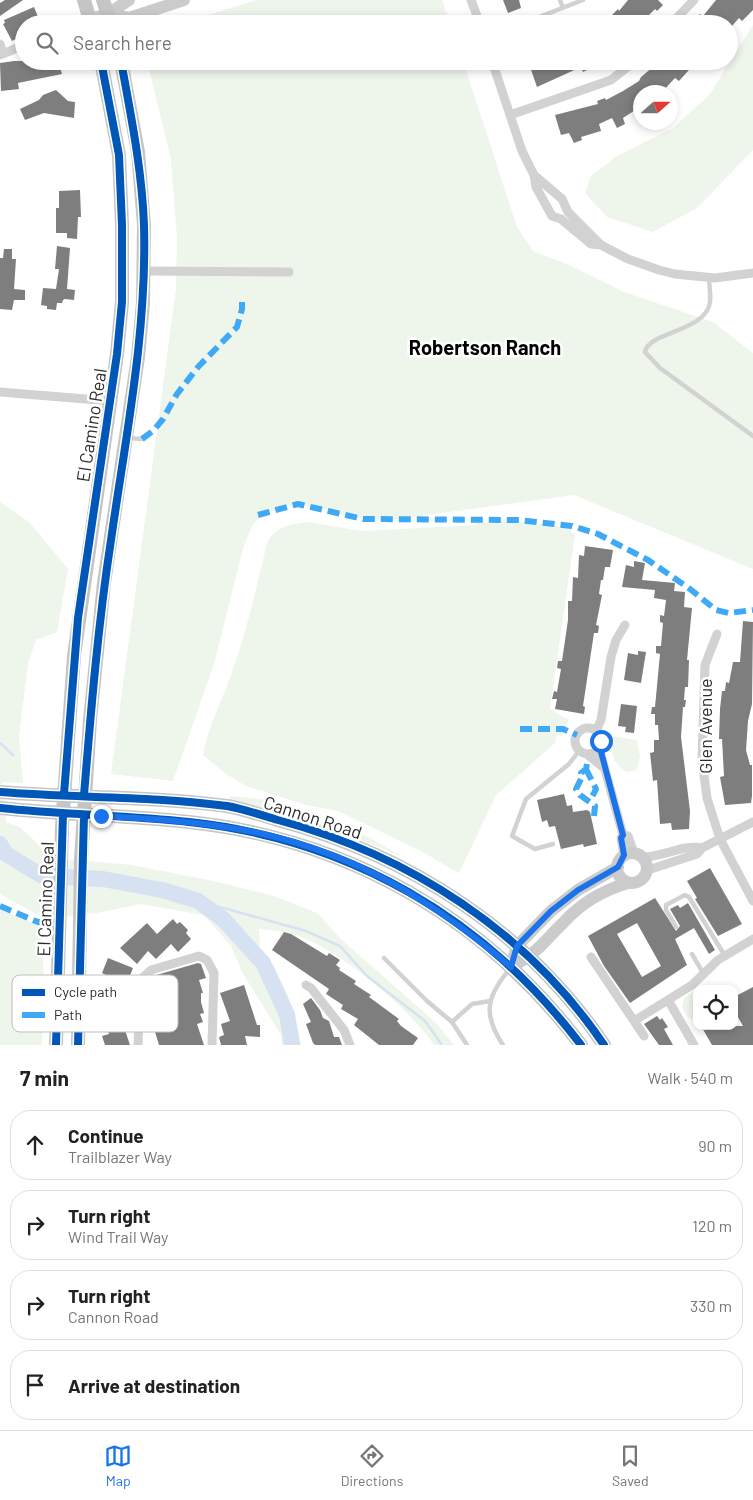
<!DOCTYPE html>
<html lang="en">
<head>
<meta charset="utf-8">
<style>
	body { margin:0; font-family:Barlow,sans-serif; background:#f6f6f6; color:#222 }
	.controls { position:absolute; right:15px; bottom:15px; display:grid; overflow:hidden; border-radius:10px; box-shadow:0 2px 8px #0003 }
	.controls button { width:45px; height:45px; display:grid; place-items:center; padding:0; border:0; border-bottom:1px solid #e0e0e0; background:#fff; color:#222; font:25px sans-serif }
	.compass { position:absolute; left:633px; top:85px; width:45px; height:45px; border-radius:50%; background:#fff; box-shadow:0 2px 8px #0003; rotate:69deg }
	.stop { position:absolute; width:15px; height:15px; margin:-11px; border:4px solid #1a73e8; border-radius:50%; background:#fff }
	.stop.end { background:#1a73e8; border-color:#fff; box-shadow:0 1px 5px #0008 }
	.list { margin:0; padding:0; list-style:none }
	h2 { display:flex; justify-content:space-between; align-items:center; height:65px; margin:0; padding:0 20px; font-size:21px }
	h2 small { font-size:16px; font-weight:400; color:#767676 }
	.list li { display:grid; grid-template-columns:32px 1fr auto; gap:15px; align-items:center; box-sizing:border-box; height:70px; margin:0 10px 10px; padding:0 10px; border:1px solid #e0e0e0; border-radius:20px }
	.list b { display:block; font-size:19px; white-space:nowrap }
	.list p { margin:0; font-size:16px; white-space:nowrap; color:#767676 }
	.list em { font-size:16px; font-style:normal; color:#767676 }
	.icon { flex:none; width:28px; height:28px; fill:none; stroke:currentColor; stroke-width:2; stroke-linecap:round; stroke-linejoin:round }
	.map { position:relative; flex:none; width:753px; height:1045px; overflow:hidden }
	.search { position:absolute; background:#fff; box-shadow:0 2px 8px #0003; left:15px; right:15px; top:15px; height:55px; display:flex; align-items:center; gap:12px; box-sizing:border-box; padding:0 18px; border-radius:28px; color:#767676; font-size:19px }
	.sheet { height:385px; background:#fff }
	nav { display:flex; justify-content:space-around; align-items:center; box-sizing:border-box; height:70px; border-top:1px solid #e0e0e0; background:#fff; font-size:14px; color:#767676 }
	nav a { display:grid; justify-items:center; gap:2px }
	nav .on { color:#1a73e8 }
	.map>svg:first-child { display:block }
</style>
</head>
<body>
<div class="map">
<svg width="753" height="1045" viewBox="0 0 753 1045">
	<rect width="100%" height="100%" fill="#fff"/>
	<!-- green -->
	<path fill="#eef5eb" d="M256 0H442L450 24H180Z
		M753 25V150L697 208 653 232 607 217 585 193 591 176 617 156 673 128 710 94Z
		M147 61H463L517 227 533 251 567 264 624 292 713 322 753 353V569L574 495 390 520 351 518 313 506 289 505 264 514 253 524 244 545 214 664 173 781 111 774 176 289 177 238 171 159Z
		M0 502 29 522 68 569 57 632 36 640 28 663 19 736 23 783 2 782 6 822 20 827 53 858 132 865 213 881 274 896 317 913 342 940 435 1022 454 1045H434C409 1008 345 955 304 938 291 932 273 930 259 929L260 952 274 966 284 987 294 1010 301 1045H282L281 1035 242 972 231 946 204 915 140 904 97 913 43 918 0 894Z
		M308 522 361 531 477 525 479 522H527L572 528 571 532 575 534 550 709 569 720 562 736 557 735 555 743 496 795 459 873 421 851 338 811 306 805 246 786 226 774 203 755C208 726 223 699 232 672 247 630 257 586 267 543 275 526 292 524 308 522Z
		M611 736 637 740 640 756 637 770 627 772C612 764 610 751 611 736Z
		M230 796 270 800 316 820 356 830 405 858 323 824 230 801Z
		M0 910 42 926 44 982 42 1045H0Z
		M697 989V1016L692 1019 688 1018 682 1007 684 998Z"/>
	<g fill="none" stroke-linecap="round" stroke-linejoin="round">
		<!-- stream -->
		<path stroke="#d6e2f2" stroke-width="2.5" d="M0 743 13 755
			M198 901 306 931 340 946 367 976 425 1021 442 1045"/>
		<!-- river -->
		<path stroke="#d6e2f2" stroke-width="16" d="M0 844 6 854 42 876 103 879 162 890 198 901 223 919 263 963 287 1015 292 1045"/>
	</g>
	<!-- building -->
	<path fill="#7e7e7e" fill-rule="evenodd" d="M5 0H23L0 16V3Z
		M503 0H519L521 8 508 13Z
		M628 0H658L663 5 657 11 655 9 644 20 649 24H601L609 15 611 16 618 9 619 11Z
		M716 0H753V10L742 21 739 18 732 26 729 24H695L697 22 695 20 700 14 703 16Z
		M34 7 41 24H24V35L12 41 3 24 5 23 4 20Z
		M14 61H43L44 69 59 64 62 74 18 83 19 89 1 91 0 63Z
		M528 61H591L588 63 591 68 583 72 581 67 537 87Z
		M660 61H697L679 81 675 78 662 92H640V107L623 118 625 124 617 128 612 118 599 124 601 131 581 137 582 140 574 143 569 133 561 135 555 115 598 104 597 101 605 98 606 100 623 91 639 81 641 77Z
		M56 90 68 101 75 102 74 118 44 113 25 120 20 109 39 100 43 95Z
		M80 190 81 217H78L77 239 67 238V233H56V208H59V191Z
		M57 246 70 248 67 289 75 290 74 300 65 299 63 300 62 303H57L56 310 47 309V306L41 305 43 288 56 289 59 269H55Z
		M4 249H12V259H16L14 289 25 290V300H14L12 310 0 309V258H3Z
		M585 546 613 550 610 567H605L603 580H601L599 594 602 595 596 625 599 626 598 633H594L583 706 585 707 584 714 555 709 557 699H552L554 691 557 692 561 669 557 668 558 661H562L568 620V601H572L573 577 578 578 579 555 584 556Z
		M634 561 645 563 642 580 675 583 674 591 685 592 684 607 692 608 687 660H689L688 687H685L684 700H686L685 707H683L681 737 690 811 689 829 672 830 671 823 660 824 657 780 653 781 650 753 654 752V740H659L658 725H655V714H651L652 707H655L660 654 656 653V646H661L663 623 660 622V615L664 616 666 600 654 598 655 590 622 587 626 565 634 567Z
		M743 621 753 622 752 704 748 721 746 750 750 765H752V796L751 803 725 805 720 777 724 776 722 739H719L720 709 722 691H725L726 682 729 683 733 662H740Z
		M638 651 646 652 641 683 624 680 628 653 638 655Z
		M621 704 637 706 634 733 625 732 626 727 618 726Z
		M564 794 567 806 572 805 573 812 587 810 590 812 597 844 584 847 583 844 561 849 555 826 549 827 547 820 542 822 537 800Z
		M710 868 742 924 718 936 695 899 697 898 687 881Z
		M655 898 676 931 680 926 670 909 678 905 680 908 688 903 715 950 709 954 694 928 675 939 687 965 630 1003 604 966 588 936ZM637 923 661 966 642 977 617 934Z
		M173 919 177 924 180 922 188 930 186 933 191 939 178 952 171 944 156 959 148 951 137 964 120 948 147 923 157 934Z
		M284 932 291 934 327 956 329 953 340 960 336 965 340 968 339 970 356 981 354 984 371 995 369 997 399 1019 397 1021 401 1026 418 1038 413 1045H379L354 1025 358 1019 341 1009 343 1005 326 994 329 989 272 950Z
		M108 958 133 968 126 986 132 1003 124 1005 129 1026 124 1027 130 1045H105L102 1036 109 1034 102 1014 108 1012 102 994 125 986 111 981 112 978 102 973Z
		M198 963 201 964 206 978 199 980 203 993H201V1002L204 1013 200 1014 203 1022 197 1024 204 1045H159L146 1002 155 997 149 980 153 976Z
		M244 985 257 1025H260V1037L245 1036 247 1045H221L219 1037 224 1035 221 1024 230 1021 220 993Z
		M753 987V1045H712L701 1026H743L734 1010V997Z
		M311 998 320 1010 323 1018 329 1021 334 1037H339L342 1045H315L313 1043 306 1024 311 1022 303 1004Z
		M657 1016 660 1020 662 1018 668 1027 664 1029 673 1045H659L644 1024Z"/>
	<g fill="none" stroke-linecap="round" stroke-linejoin="round">
		<!-- lane -->
		<path stroke="#d2d2d2" stroke-width="4.5" d="M560 0 563 8
			M521 24 583 0
			M709 278C709 285 711 294 710 302 706 332 649 331 645 352L660 368 753 436
			M127 438 142 439
			M553 844 535 849 512 836 526 799 569 764 579 751
			M676 927 666 910V905L685 895 689 897 725 956
			M692 954 703 973
			M384 958 427 1001 452 1022 467 1045
			M452 1022 472 1004 490 1001
			M503 1045C483 1015 486 997 509 970"/>
		<!-- street -->
		<path stroke="#d2d2d2" stroke-width="9" d="M471 0 480 24
			M78 24 90 19
			M671 24 694 0
			M0 44 3 53
			M0 55 24 45
			M492 61 522 151 534 175 536 187 552 216 561 219 591 244 601 245 628 259 659 270 675 274 715 278 753 273
			M510 115 611 80 635 61
			M534 175 562 199 568 212 601 245
			M143 271 289 272
			M0 392 110 401
			M717 634 705 665 702 760 707 798 720 839 753 901
			M575 741a13 13 0 1 1 26 0a13 13 0 1 1-26 0Z
			M596 731 601 720 611 657 616 640 625 625
			M599 748 623 835 621 838 624 855
			M588 755 604 768
			M623 835 628 836 634 853
			M702 848 753 822
			M643 857C663 857 683 844 702 848L697 854 648 870
			M591 957 634 1021 692 985 718 960 753 939
			M306 985 311 988 344 1030 350 1045
			M668 1000 694 1045
			M634 1021 644 1036
			M138 1045 140 980 151 970 199 956 207 960 214 973 212 1045"/>
		<!-- secondary -->
		<path stroke="#cbcbcb" stroke-width="12" d="M108 14 129 18 184 0
			M90 19 108 14 129 0
			M617 868a15 15 0 1 1 30 0a15 15 0 1 1-30 0Z
			M520 962C537 953 549 936 563 923 580 904 604 890 628 883
			M511 967 517 946 551 911 578 890 618 867"/>
		<!-- primary -->
		<path stroke="#c5c5c5" stroke-width="14" d="M84 0 91 24
			M103 0 111 24
			M0 792C75 798 152 796 227 806 244 809 261 815 278 820 409 855 528 932 604 1045
			M0 808C63 815 126 815 189 822 348 839 484 917 581 1045
			M56 1045 62 826 74 656 117 354 122 302V225L119 155 101 61
			M78 1045 81 860 90 720 104 583 138 357 143 303 144 225 138 152 121 61"/>
		<!-- quiet -->
		<path stroke="#3fa9f5" stroke-width="6" stroke-dasharray="12 6" stroke-linecap="butt" d="M142 439 153 431 163 419 177 394 198 367 237 327 242 309V302
			M258 515 298 504 363 519 519 520 572 526 598 534 648 560 690 589 716 610 729 613 753 610
			M520 729H563L577 735
			M587 764 586 769 581 773 582 777 576 789 580 795 595 806 594 816
			M586 769 596 789 590 801
			M0 906 38 922H59"/>
		<!-- cycleway casing -->
		<g stroke="#fff" stroke-width="11">
			<path id="cycleway" d="M0 792C75 798 152 796 227 806 244 809 261 815 278 820 409 855 528 932 604 1045
				M64 794 78 618 117 354 122 302V225L119 155 101 61
				M84 795C91 710 98 625 111 540 126 435 147 332 144 225 142 170 131 116 121 61
				M0 808C63 815 126 815 189 822 348 839 484 917 581 1045
				M56 1045 63 814
				M78 1045 84 815"/>
		</g>
		<!-- cycleway -->
		<use href="#cycleway" stroke="#0057b8" stroke-width="8"/>
	</g>
	<g fill="none" stroke-linecap="round" stroke-linejoin="round">
		<!-- route -->
		<path stroke="#1a73e8" stroke-width="6" d="M101 816C155 819 210 822 263 834 360 856 437 904 511 967L517 946 551 911 578 890 618 867 624 855 621 838 623 835 600 748 601 741"/>
	</g>
	<g text-anchor="middle" dominant-baseline="central" stroke-width="5" stroke-linejoin="round" paint-order="stroke">
		<!-- street labels -->
		<g font-size="18" fill="#2d2d2d" stroke="#fff">
			<text transform="translate(91 425) rotate(-81)">El Camino Real</text>
			<text transform="translate(705 726) rotate(-90)">Glen Avenue</text>
			<text transform="translate(313 817) rotate(18)">Cannon Road</text>
			<text transform="translate(45 899) rotate(-88)">El Camino Real</text>
		</g>
		<!-- quarter labels -->
		<g font-size="20" font-weight="bold" fill="#000" stroke="#fff">
			<text x="485" y="347">Robertson Ranch</text>
		</g>
	</g>
	<!-- legend -->
	<rect x="12" y="975" width="166" height="57" rx="8" fill="#fff" stroke="#c0c0c0" stroke-width="1"/>
	<rect x="22" y="989" width="23" height="7" fill="#0057b8"/>
	<rect x="22" y="1012" width="23" height="6" fill="#3fa9f5"/>
	<g font-size="14" fill="#2d2d2d">
		<text x="54" y="997">Cycle path</text>
		<text x="54" y="1020">Path</text>
	</g>
</svg>
<div class="controls">
<button><svg class="icon" aria-label="locate" viewBox="0 0 24 24"><circle cx="12" cy="12" r="6"/><path d="M12 2v4M12 18v4M2 12h4M18 12h4"/></svg></button>
</div>
<svg class="compass" viewBox="-18 -18 36 36"><path d="M0-13l5 13h-10z" fill="#e53935"/><path d="M0 13l5-13h-10z" fill="#767676"/></svg>
<div class="stop" style="left:601px;top:741px"></div>
<div class="stop end" style="left:101px;top:816px"></div>
<div class="search"><svg class="icon" aria-label="search" viewBox="0 0 24 24"><circle cx="10" cy="10" r="6"/><path d="M15 15l6 6"/></svg>Search here</div>
</div>
<section class="sheet">
<h2>7 min<small>Walk · 540 m</small></h2>
<ul class="list">
<li><svg class="icon" aria-label="ahead" viewBox="0 0 24 24"><path d="M12 20V5M6 11l6-6 6 6"/></svg><div><b>Continue</b><p>Trailblazer Way</p></div><em>90 m</em></li>
<li><svg class="icon" aria-label="right" viewBox="0 0 24 24"><path d="M7 20v-9h11M14 6l5 5-5 5"/></svg><div><b>Turn right</b><p>Wind Trail Way</p></div><em>120 m</em></li>
<li><svg class="icon" aria-label="right" viewBox="0 0 24 24"><path d="M7 20v-9h11M14 6l5 5-5 5"/></svg><div><b>Turn right</b><p>Cannon Road</p></div><em>330 m</em></li>
<li><svg class="icon" aria-label="arrive" viewBox="0 0 24 24"><path d="M6 21V4h12l-3 4 3 4H6"/></svg><div><b>Arrive at destination</b></div></li>
</ul>
</section>
<nav>
<a class="on"><svg class="icon" aria-label="map" viewBox="0 0 24 24"><path d="M3 6l6-2 6 2 6-2v14l-6 2-6-2-6 2zM9 4v14M15 6v14"/></svg>Map</a>
<a><svg class="icon" aria-label="directions" viewBox="0 0 24 24"><path d="M12 3l9 9-9 9-9-9zM9 14v-3h6M13 9l2 2-2 2"/></svg>Directions</a>
<a><svg class="icon" aria-label="saved" viewBox="0 0 24 24"><path d="M7 4h10v16l-5-4-5 4z"/></svg>Saved</a>
</nav>
</body>
</html>
